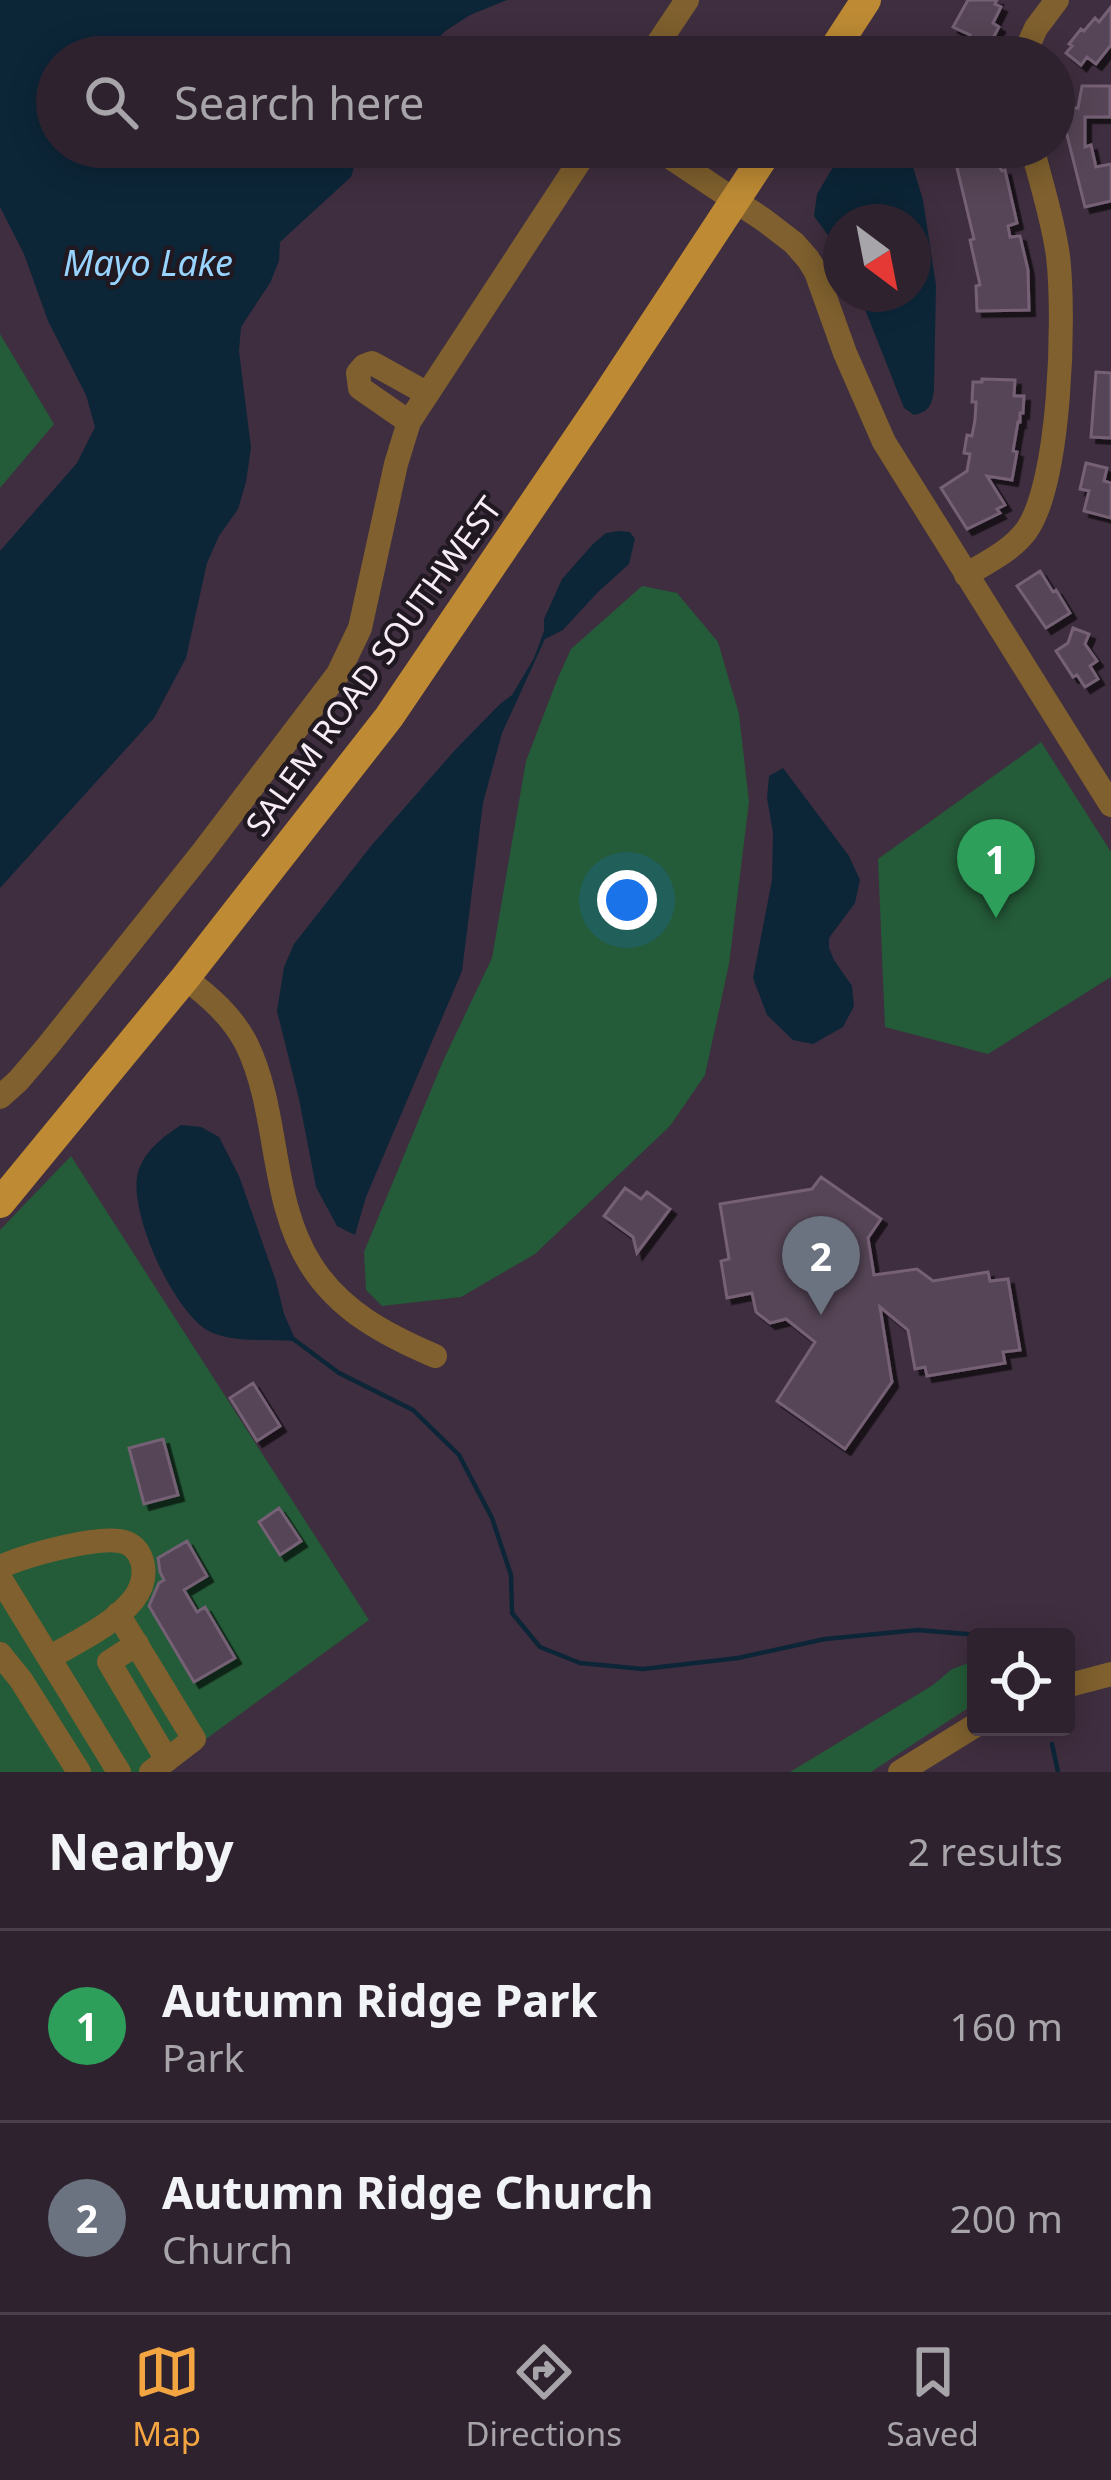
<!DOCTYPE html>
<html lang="en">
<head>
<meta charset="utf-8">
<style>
	body { margin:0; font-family:"Noto Sans",sans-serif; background:#372a37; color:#f1f3f6 }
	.controls { position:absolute; right:36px; bottom:36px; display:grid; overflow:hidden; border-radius:12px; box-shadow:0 6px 30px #0003 }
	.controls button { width:108px; height:108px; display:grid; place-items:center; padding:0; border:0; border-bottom:3px solid #4a3f4b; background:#2f222f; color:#f1f3f6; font:60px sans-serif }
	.compass { position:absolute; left:823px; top:204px; width:108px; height:108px; border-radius:50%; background:#2f222f; box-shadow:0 6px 30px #0003; rotate:148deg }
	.you { position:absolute; left:627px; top:900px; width:42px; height:42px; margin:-30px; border:9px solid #fff; border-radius:50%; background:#1a73e8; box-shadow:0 0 0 18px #1a73e833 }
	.badge { display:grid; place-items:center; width:78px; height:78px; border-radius:50%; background:#f2a541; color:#fff; font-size:39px; font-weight:700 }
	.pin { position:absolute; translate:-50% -99px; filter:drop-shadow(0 3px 6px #0008) }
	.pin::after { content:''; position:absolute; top:63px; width:42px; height:36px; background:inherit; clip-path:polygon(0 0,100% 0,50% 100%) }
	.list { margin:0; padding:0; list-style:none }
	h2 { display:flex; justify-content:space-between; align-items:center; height:156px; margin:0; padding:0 48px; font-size:51px }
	h2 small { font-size:39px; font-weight:400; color:#a7a4aa }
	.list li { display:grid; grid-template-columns:78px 1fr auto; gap:36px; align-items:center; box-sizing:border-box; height:192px; padding:0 48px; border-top:3px solid #4a3f4b }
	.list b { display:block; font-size:45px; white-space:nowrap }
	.list p { margin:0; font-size:39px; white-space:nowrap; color:#a7a4aa }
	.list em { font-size:39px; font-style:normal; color:#a7a4aa }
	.icon { flex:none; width:66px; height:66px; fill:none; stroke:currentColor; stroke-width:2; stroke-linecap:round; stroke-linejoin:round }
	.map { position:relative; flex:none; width:1111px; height:1772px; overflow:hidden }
	.search { position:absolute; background:#2f222f; box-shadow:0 6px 30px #0003; left:36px; right:36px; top:36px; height:132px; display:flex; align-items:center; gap:30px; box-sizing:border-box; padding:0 42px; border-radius:66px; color:#a7a4aa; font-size:45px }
	.sheet { height:540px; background:#2f222f }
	nav { display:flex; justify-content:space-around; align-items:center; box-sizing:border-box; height:168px; border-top:3px solid #4a3f4b; background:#2f222f; font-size:33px; color:#a7a4aa }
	nav a { display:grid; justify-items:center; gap:6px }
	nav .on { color:#f2a541 }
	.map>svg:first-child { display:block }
</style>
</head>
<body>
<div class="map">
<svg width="1111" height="1772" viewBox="0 0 1111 1772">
	<defs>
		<filter id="shadow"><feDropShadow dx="5.5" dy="5.5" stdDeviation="0" flood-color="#0009"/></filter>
	</defs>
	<rect width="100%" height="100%" fill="#3f2e3f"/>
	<!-- green -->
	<path fill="#245b38" d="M0 334 54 424 0 488Z
		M642 586 677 593 718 642 739 714 749 802 729 964 705 1075 670 1126 535 1254 461 1297 382 1306 366 1290 364 1252 443 1061 492 958 526 761 557 680 571 649Z
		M1041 742 1111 852V977L988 1054 885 1027 878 859Z
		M71 1156 369 1620 161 1772H0V1230Z
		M969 1663 976 1665V1697L968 1708 871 1772H790L933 1685 952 1669Z"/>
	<!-- water -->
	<path fill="#0c2638" d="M0 0H507L470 15 444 32 422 57H57V147H360L351 177 280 242 279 261 270 283 241 327 239 351 251 448 246 482 238 509 219 536 207 563 186 658 154 718 0 888V551L77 463 95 427 86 395 48 321 24 254 0 207Z
		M845 147H907L923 200 936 285 934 389C932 405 930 411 914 415L904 408 859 294H913V222H841V253L814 216 817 194Z
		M619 531 630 532 635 539 629 564 597 593 563 630 545 639 502 733 483 803 462 971 366 1197 355 1235 337 1226 316 1187 299 1099 277 1011 284 967 294 944 371 846 455 750 500 704 512 695 534 658 544 631V619L562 579 593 544 606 533Z
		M783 768 849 856 860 880 855 903 829 938V948L834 960 852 986 854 1006 843 1027 813 1044 793 1040 767 1015 753 978 772 880 773 833 767 798 769 776Z
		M181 1125 201 1127 219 1137 239 1176 276 1281 284 1314 296 1341C269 1339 238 1343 213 1333 176 1319 127 1211 138 1172 145 1150 163 1137 181 1125Z"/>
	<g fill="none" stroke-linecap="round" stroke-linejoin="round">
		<!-- stream -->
		<path stroke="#0c2638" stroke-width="4.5" d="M292 1338 339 1373 413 1410 459 1455 492 1518 511 1575 512 1613 540 1647 580 1663 643 1669 738 1658 825 1639 918 1630 1002 1637
			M1052 1744 1058 1772"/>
	</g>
	<!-- building -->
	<path fill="#574557" stroke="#746174" stroke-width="3" filter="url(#shadow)" d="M968 0H997L995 4 1001 7 993 23 999 27 991 42 989 57H968L970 35 953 27Z
		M1111 7V45L1096 64 1087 57 1081 65 1066 53 1072 46 1069 44 1081 29 1084 31 1095 18 1099 22Z
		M1082 86H1110V117H1085V147L1091 145 1096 167 1111 164V201L1085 207 1066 131H1063L1062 108H1078Z
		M952 147H994L998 164 1002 171 1005 170 1017 223 1008 226 1010 237 1020 236 1028 270 1029 310 977 311 976 286 980 285 970 240 974 239Z
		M1096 372 1111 373V438L1091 437Z
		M982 379 1015 380 1014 396H1024L1023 413H1020V422H1018L1013 451 1017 452 1012 480 987 476 1005 505 997 509 1000 513 967 529 941 488 967 471 970 454 964 453 967 435 972 436 975 420 976 402H972L973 382H982Z
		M1086 463 1107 468 1104 481 1111 483V518L1084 511 1089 491 1080 489Z
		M1040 571 1053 592 1056 590 1070 613 1046 628 1017 586Z
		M1073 628 1089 634 1085 644 1097 661 1090 666 1098 679 1085 687 1077 675 1073 677 1056 651 1068 643Z
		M821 1177 881 1219 868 1238 874 1275 917 1269 933 1281 988 1272 990 1281 1008 1279 1020 1350 1003 1352 1005 1363 927 1376 925 1367 915 1369 908 1330 880 1307 892 1382 845 1449 777 1401 815 1342 786 1319 770 1323 756 1312 752 1293 727 1298 721 1261 729 1259 720 1204 812 1189Z
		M625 1188 641 1199 647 1192 670 1209 637 1253 633 1237 604 1216Z
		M253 1383 280 1426 257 1441 230 1398Z
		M163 1439 178 1495 144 1504 129 1448Z
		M279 1508 301 1541 280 1555 259 1522Z
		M187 1541 207 1576 184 1590 197 1612 205 1607 235 1658 194 1682 149 1606 159 1583 164 1580 160 1572 158 1558Z"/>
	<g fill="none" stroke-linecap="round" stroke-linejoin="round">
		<!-- minor -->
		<path stroke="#7f602e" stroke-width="24" d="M649 57 687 0
			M1023 57 1036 28 1057 0
			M655 147 764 220 794 243 808 259 816 272 845 353 884 442 1111 805
			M409 422 360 388 358 373 364 366 372 363 426 393
			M966 575C987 562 1011 551 1026 531 1061 483 1065 316 1058 256 1053 219 1041 183 1032 147
			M185 978C210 997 233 1017 247 1045 280 1114 269 1199 311 1265 340 1311 386 1335 435 1356
			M0 1097 18 1081 47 1047 202 853 338 674 360 628 396 464 409 422 589 147
			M0 1567C24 1556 103 1533 127 1543 136 1547 141 1556 143 1565 145 1578 141 1590 133 1600 112 1626 77 1641 49 1658
			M0 1578 119 1772
			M118 1614 194 1739 151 1772
			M137 1644 109 1662 167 1760
			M0 1654 21 1680 79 1772
			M1066 1686 1111 1674
			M900 1772 976 1725"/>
		<!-- major -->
		<path stroke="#be8b34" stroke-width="30" d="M829 57 866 0
			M0 1203 185 978 389 717 603 401 770 147"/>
	</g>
	<g text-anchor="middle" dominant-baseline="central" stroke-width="9" stroke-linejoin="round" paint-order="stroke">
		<!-- street labels -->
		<g font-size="33" fill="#f6ebf6" stroke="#211921">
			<text transform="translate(373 666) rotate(-54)">SALEM ROAD SOUTHWEST</text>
		</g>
		<!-- water labels -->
		<g font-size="36" font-style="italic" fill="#98d4ff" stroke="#211921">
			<text x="148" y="262">Mayo Lake</text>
		</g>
	</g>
</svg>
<div class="controls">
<button><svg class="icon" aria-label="locate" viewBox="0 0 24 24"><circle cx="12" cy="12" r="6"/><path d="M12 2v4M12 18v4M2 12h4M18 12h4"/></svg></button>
</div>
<svg class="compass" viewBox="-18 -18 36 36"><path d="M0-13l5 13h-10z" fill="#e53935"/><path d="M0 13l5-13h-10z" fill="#a7a4aa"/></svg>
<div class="you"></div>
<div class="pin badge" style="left:996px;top:918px;background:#2e9e5b">1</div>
<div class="pin badge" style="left:821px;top:1315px;background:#6b7280">2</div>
<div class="search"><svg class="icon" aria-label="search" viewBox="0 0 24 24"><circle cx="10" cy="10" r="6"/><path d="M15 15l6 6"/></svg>Search here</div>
</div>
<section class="sheet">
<h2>Nearby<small>2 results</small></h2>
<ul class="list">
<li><span class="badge" style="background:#2e9e5b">1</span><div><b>Autumn Ridge Park</b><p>Park</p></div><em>160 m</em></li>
<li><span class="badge" style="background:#6b7280">2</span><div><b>Autumn Ridge Church</b><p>Church</p></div><em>200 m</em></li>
</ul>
</section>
<nav>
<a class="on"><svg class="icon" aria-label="map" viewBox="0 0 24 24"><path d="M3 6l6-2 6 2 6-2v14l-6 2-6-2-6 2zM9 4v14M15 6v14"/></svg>Map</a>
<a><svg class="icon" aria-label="directions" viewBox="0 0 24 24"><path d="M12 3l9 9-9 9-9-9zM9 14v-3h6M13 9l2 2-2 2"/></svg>Directions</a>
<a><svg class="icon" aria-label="saved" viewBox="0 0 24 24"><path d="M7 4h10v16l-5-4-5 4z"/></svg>Saved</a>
</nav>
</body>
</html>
